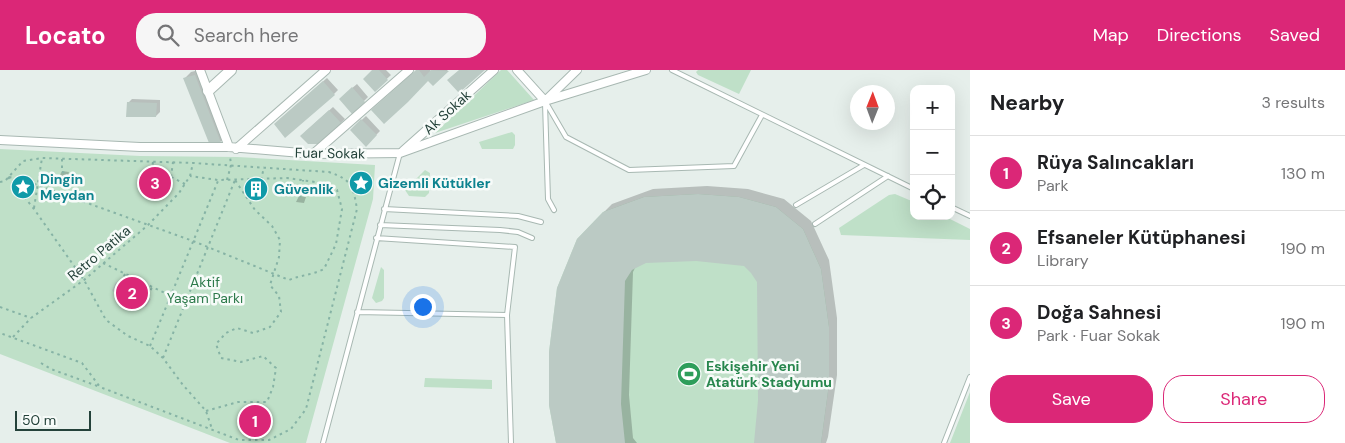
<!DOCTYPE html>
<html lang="en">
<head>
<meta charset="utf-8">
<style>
	body { margin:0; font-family:"DM Sans",sans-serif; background:#f6f6f6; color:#202124 }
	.controls { position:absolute; right:15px; top:15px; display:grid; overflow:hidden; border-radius:10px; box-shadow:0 5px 20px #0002 }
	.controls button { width:45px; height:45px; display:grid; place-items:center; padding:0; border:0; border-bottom:1px solid #e0e0e0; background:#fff; color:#202124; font:25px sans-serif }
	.compass { position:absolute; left:850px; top:15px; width:45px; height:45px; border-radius:50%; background:#fff; box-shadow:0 5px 20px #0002; rotate:1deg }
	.scale { position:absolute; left:15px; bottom:12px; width:76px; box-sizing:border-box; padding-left:5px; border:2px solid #24423a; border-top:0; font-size:14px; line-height:18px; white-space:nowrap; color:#24423a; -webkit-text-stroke:4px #f7fbf9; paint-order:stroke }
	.you { position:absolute; left:422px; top:236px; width:18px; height:18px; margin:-12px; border:4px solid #fff; border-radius:50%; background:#1a73e8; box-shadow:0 0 0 8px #1a73e833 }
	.badge { display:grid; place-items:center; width:32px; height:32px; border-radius:50%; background:#db2777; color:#fff; font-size:16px; font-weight:700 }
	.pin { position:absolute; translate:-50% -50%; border:2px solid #fff; box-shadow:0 1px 5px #0006 }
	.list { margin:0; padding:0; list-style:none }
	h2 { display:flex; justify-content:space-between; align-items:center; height:65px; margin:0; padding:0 20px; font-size:21px }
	h2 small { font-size:16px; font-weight:400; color:#757577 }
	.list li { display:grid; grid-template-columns:32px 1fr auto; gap:15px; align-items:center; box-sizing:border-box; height:75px; padding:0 20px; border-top:1px solid #e0e0e0 }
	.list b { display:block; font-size:19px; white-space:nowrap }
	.list p { margin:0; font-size:16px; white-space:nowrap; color:#757577 }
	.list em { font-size:16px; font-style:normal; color:#757577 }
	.actions { display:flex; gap:10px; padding:15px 20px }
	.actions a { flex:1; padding:11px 0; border:1px solid #db2777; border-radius:20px; text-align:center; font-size:18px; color:#db2777 }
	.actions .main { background:#db2777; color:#fff }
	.icon { flex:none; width:28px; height:28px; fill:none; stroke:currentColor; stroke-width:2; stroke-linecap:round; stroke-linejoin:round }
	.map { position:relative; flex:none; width:970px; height:373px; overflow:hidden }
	header { display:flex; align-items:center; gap:30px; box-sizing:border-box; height:70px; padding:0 25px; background:#db2777; color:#fff }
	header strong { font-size:24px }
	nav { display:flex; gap:28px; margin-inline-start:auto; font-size:18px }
	.search { width:350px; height:45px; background:#f6f6f6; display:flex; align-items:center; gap:12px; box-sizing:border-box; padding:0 18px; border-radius:20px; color:#757577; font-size:19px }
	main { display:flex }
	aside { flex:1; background:#fff }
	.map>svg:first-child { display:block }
</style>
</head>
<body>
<header>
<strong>Locato</strong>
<div class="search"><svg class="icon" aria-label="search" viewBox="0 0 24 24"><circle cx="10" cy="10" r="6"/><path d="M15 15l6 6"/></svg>Search here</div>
<nav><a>Map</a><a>Directions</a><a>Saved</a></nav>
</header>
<main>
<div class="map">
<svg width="970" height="373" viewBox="0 0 970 373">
	<rect width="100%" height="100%" fill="#e6efeb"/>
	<!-- green -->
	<path fill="#bfe0c8" d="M501 0H507L534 30 435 63Z
		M698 0H751L739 24 698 5 696 2Z
		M512 62 515 65V75L513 79H482L479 72Z
		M0 79 140 86 237 87 375 95 373 129 306 373H230L0 284Z
		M425 100 430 103 429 123 425 127 409 126 405 120Z
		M698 124 739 127 776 137 803 159 821 199 829 257V314L821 373H556L549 335V282L557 218 577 169 603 142 644 127Z
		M895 124 914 132V146H944L970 159V170L841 165 839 158 889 125Z
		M381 197 384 200V228L382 231 376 233 372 228Z
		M425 308 492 310V319L424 317Z
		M970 322V373H950Z"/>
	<!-- shadow -->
	<path fill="#0003" d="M199 0 226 66 220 72 185 8 191 2Z
		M374 0H386L391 5 375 20Z
		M417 0H430L431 1 433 0H448L433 14 429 9 407 31Z
		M327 8 338 20 334 24 279 50Z
		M357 14 368 27 364 31 344 25Z
		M132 29 160 30V42L156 46 128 33Z
		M333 37 345 49 341 53 305 62Z
		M366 46 380 61 366 75 351 60Z
		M62 101 69 102 67 109 59 107Z
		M256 114 262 115 259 122 253 121Z
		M707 116 748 119 784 129 811 151 829 190 837 248V305L828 367 826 373H755L759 330 758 211 752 202 744 195 696 190 645 191 636 196 633 202 629 325 633 368 637 373H557L603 143 612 134 653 119Z
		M299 126 306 127 304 133 296 132Z
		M136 212 142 215 133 230 132 216Z"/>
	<!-- building -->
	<path fill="#bbcac4" d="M372 0H379L388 10 375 22 363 9Z
		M416 0H419L424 7 431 0 449 1 433 16 428 11 408 32 384 54 371 40Z
		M459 0H485L459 23 447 10Z
		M195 5 221 73H209L183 8Z
		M323 11 335 25 285 68 274 54Z
		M352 17 365 32 352 44 339 29Z
		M127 32 157 33 156 47H126Z
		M329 40 342 54 319 74H308L300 66Z
		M361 49 377 65 366 77 350 60Z
		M698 124 739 127 776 137 803 159 821 199 829 257V314L821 373H754L758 330 757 212 751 203 744 196 696 191 646 193 632 200 625 211 621 334 625 373H556L549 335V282L557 218 577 169 603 142 644 127Z
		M116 212 123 216 119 224 112 221Z
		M131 215 139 219 133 231 124 227Z
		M144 226 151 229 146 237 140 234Z"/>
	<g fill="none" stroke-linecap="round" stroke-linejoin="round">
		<!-- service casing -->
		<g stroke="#a8b8b2" stroke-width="6">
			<path id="service" d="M672 0 914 119
				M545 31 566 67 629 100 734 96 762 45
				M545 33 548 129 554 140
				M796 135 864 95
				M951 137 970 146
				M384 139 518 146 541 152
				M815 154 888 106
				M380 155 500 160 518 162 532 168
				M376 168 515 177 507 245 511 373
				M357 242 507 245
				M323 373 400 83
				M944 373 970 307"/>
		</g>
		<!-- minor casing -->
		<g stroke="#a8b8b2" stroke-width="10">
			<path id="minor" d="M200 0 229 77
				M517 0 545 31 577 0
				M0 70 140 77H229L313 84 400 83 545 31 646 0
				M236 79 326 0
				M403 81 494 0
				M313 84 409 0"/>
		</g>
		<!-- tertiary casing -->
		<g stroke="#a8b8b2" stroke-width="12">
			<path id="tertiary" d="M208 21 231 0"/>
		</g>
		<!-- path -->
		<path stroke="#86b3a5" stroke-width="2" stroke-dasharray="2.5 4" stroke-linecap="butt" d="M62 89V102L66 103
			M153 92 151 104 171 107 185 114
			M8 107 34 139 84 210 106 250 128 266 150 276 163 288 183 315 206 341 212 359
			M9 107 26 111 193 171 289 210C301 205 312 205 324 199L336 174 342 139 337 120 315 112 287 108 218 110 190 106
			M171 107 173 92
			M227 110 231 95 230 86
			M261 110 264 97
			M0 112 5 111 23 91 42 88 193 93 329 102C352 110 353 116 357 139L306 339 291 359 269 370H239L100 317 82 293 0 263
			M299 126 303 127V110
			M34 138 42 88
			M103 193 171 226
			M121 212 125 204
			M135 216 138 210
			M148 226 152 217
			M0 237 31 248
			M13 267 31 248 84 210 148 155 179 123 190 106 193 93
			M150 276 218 111
			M163 288 235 110
			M41 293 51 299 100 317
			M206 341 238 332H267L273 317 276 298 263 286 241 292 221 288 216 274 226 263 237 258 253 263 270 257 281 242 279 226 270 215 279 187 280 170 272 156 255 140 235 110"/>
		<!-- service -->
		<use href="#service" stroke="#fff" stroke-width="4"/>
		<!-- minor -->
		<use href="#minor" stroke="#fff" stroke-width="8"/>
		<!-- tertiary -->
		<use href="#tertiary" stroke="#fff" stroke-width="10"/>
	</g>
	<!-- icons -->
	<defs>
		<g id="sight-disc" transform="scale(1.25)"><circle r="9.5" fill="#0f9aa8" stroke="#f7fbf9"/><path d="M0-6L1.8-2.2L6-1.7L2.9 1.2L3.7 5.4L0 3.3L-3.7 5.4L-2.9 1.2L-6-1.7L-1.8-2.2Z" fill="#fff"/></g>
		<g id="building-disc" transform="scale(1.25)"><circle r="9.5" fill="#0f9aa8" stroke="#f7fbf9"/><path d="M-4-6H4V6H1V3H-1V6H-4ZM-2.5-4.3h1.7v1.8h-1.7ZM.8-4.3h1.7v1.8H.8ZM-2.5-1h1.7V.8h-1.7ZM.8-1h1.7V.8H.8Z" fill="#fff"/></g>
		<g id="stadium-disc" transform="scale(1.25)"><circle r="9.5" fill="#2e9e5b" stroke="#f7fbf9"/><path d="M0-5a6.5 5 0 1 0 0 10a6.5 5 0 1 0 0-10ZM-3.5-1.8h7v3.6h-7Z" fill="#fff"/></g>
	</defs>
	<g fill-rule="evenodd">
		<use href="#sight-disc" x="361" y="113"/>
		<use href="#sight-disc" x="23" y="117"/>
		<use href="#building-disc" x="256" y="119"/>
		<use href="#stadium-disc" x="689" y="304"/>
	</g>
	<g text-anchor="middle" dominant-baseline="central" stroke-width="5" stroke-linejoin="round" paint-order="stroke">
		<!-- street labels -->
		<g font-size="14" fill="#24423a" stroke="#f7fbf9">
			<text transform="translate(447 42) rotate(-42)">Ak Sokak</text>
			<text transform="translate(330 83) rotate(1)">Fuar Sokak</text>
			<text transform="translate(99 183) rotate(-40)">Retro Patika</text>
		</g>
		<!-- culture labels -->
		<g font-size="14" font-weight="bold" fill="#0d838f" stroke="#f7fbf9" text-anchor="start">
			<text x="40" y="109">Dingin<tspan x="40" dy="16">Meydan</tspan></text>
			<text x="378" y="113">Gizemli Kütükler</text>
			<text x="274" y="119">Güvenlik</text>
		</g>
		<!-- park labels -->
		<g font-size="14" fill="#2d7a4b" stroke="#f7fbf9">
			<text x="205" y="212">Aktif<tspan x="205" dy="16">Yaşam Parkı</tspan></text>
		</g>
		<!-- leisure labels -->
		<g font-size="14" font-weight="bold" fill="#27864d" stroke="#f7fbf9" text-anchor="start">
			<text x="706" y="296">Eskişehir Yeni<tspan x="706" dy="16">Atatürk Stadyumu</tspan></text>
		</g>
	</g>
</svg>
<div class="controls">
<button>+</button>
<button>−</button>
<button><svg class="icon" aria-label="locate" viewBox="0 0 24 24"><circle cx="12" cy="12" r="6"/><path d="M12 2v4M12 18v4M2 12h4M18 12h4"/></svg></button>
</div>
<svg class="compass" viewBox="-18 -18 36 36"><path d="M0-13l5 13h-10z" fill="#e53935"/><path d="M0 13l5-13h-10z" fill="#757577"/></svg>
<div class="scale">50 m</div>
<div class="you"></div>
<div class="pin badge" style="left:255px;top:351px">1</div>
<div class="pin badge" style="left:132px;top:223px">2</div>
<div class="pin badge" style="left:155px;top:113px">3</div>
</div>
<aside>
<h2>Nearby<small>3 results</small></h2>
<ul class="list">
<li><span class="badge">1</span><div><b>Rüya Salıncakları</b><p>Park</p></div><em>130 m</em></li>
<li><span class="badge">2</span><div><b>Efsaneler Kütüphanesi</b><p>Library</p></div><em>190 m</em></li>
<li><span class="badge">3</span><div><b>Doğa Sahnesi</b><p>Park · Fuar Sokak</p></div><em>190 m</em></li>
</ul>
<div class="actions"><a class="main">Save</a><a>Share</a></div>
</aside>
</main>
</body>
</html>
